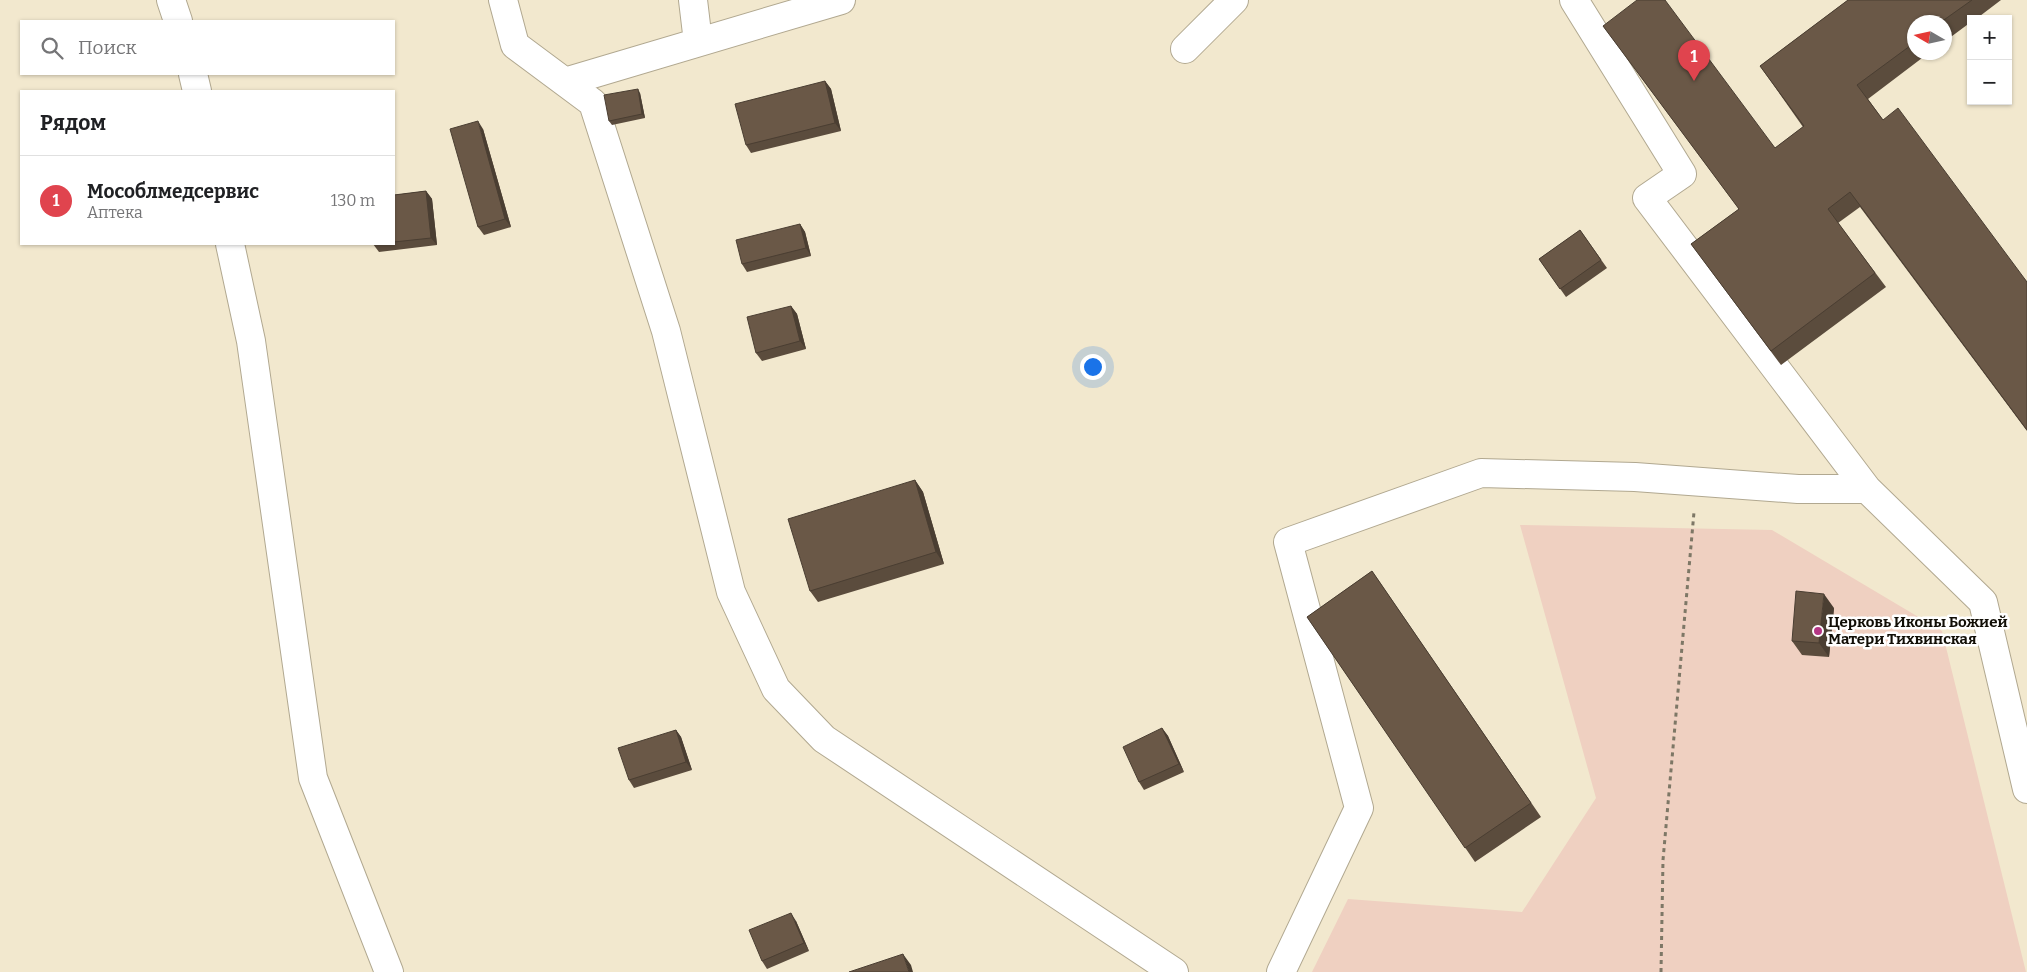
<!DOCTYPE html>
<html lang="ru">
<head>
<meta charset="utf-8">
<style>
	body { margin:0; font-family:Bitter,serif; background:#f6f6f6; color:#202124 }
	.controls { position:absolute; right:15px; top:15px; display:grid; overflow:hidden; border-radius:0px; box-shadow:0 1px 4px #0004 }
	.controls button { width:45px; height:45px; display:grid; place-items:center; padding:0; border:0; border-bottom:1px solid #e0e0e0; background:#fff; color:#202124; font:25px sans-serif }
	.compass { position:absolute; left:1907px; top:15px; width:45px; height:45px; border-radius:50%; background:#fff; box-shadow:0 1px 4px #0004; rotate:279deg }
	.you { position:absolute; left:1092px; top:366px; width:18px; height:18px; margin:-12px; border:4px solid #fff; border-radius:50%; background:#1a73e8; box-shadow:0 0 0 8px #1a73e833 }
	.badge { display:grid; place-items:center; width:32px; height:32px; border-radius:50%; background:#b53785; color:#fff; font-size:16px; font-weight:700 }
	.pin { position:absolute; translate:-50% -41px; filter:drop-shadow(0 1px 2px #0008) }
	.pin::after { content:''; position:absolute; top:26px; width:18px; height:15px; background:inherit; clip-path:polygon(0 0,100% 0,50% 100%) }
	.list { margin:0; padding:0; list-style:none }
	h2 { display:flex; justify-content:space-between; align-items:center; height:65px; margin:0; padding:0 20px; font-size:21px }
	h2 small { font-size:16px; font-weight:400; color:#757577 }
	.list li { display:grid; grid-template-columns:32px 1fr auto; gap:15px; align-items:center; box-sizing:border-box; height:90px; padding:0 20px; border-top:1px solid #e0e0e0 }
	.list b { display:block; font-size:19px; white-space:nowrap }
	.list p { margin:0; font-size:16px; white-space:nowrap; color:#757577 }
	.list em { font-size:16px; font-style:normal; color:#757577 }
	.icon { flex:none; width:28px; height:28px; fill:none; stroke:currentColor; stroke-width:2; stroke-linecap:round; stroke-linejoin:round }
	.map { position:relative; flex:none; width:2027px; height:972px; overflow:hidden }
	.search { position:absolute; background:#fff; box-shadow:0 1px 4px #0004; left:20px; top:20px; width:375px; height:55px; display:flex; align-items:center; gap:12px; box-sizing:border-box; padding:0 18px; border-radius:0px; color:#757577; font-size:19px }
	.panel { position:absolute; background:#fff; box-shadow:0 1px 4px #0004; left:20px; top:90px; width:375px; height:155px; border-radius:0px }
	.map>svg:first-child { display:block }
</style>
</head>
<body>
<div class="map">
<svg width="2027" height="972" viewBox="0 0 2027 972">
	<rect width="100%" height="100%" fill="#f2e8ce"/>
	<!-- green -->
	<path fill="#efd0c1" d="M1520 525 1772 530 1942 631 2026 972H1312L1348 899 1522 912 1596 798Z"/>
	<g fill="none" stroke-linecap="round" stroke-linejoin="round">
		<!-- minor casing -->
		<g stroke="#b1a890" stroke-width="30">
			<path id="minor" d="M171 0 178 21
				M503 0 515 45 593 103 666 331 731 592 776 689 824 739 1174 972
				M693 0 698 42
				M1574 0 1682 174 1647 198 1867 489
				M1185 49 1234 0
				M193 74 197 91
				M565 82 841 0
				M230 244 251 341 313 778 389 972
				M1281 972 1359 808 1288 542 1481 473 1635 477 1798 489H1867L1983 602 2027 789"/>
		</g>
		<!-- path -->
		<path stroke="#7d7766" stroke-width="3" stroke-dasharray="4 4" stroke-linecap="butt" d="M1661 972 1663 860 1694 512"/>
		<!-- minor -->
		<use href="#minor" stroke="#fff" stroke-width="28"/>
	</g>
	<!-- wall -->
	<path fill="#5b4c3d" d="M1848 0H2001L1976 19H1971V22L1944 42V22H1914V52H1930L1868 99 1883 120 2027 282V431L1860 207 1838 223 1886 287 1781 365 1691 244 1739 209 1603 26 1775 148 1803 127 1760 66Z
		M825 81 831 89 841 131 751 153 746 145Z
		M640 93 645 118 612 125 609 121Z
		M483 129 511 227 484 235 478 227Z
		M426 191 432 199 437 245 379 252 373 244H394V195Z
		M800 224 805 232 811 256 747 272 742 264Z
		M1580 230 1607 268 1566 297 1539 259Z
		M791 306 797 314 806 349 762 361 756 353Z
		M915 480 923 492 944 564 818 602 810 591Z
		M1372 571 1541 817 1475 862 1307 617Z
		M1834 608 1829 657 1802 655 1792 641Z
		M1162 728 1168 736 1184 772 1144 790 1139 782Z
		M676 730 681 737 692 770 634 788 629 780Z
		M796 921 809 951 767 969 762 961Z"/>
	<!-- shaded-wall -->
	<path fill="#4a3e32" d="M825 81 831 89 841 131 835 123Z
		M638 89 640 93 645 118 642 114Z
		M478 121 483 129 511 227 505 219Z
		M426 191 432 199 437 245 431 238Z
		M800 224 805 232 811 256 806 248Z
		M791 306 797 314 806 349 800 341Z
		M915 480 923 492 944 564 936 552Z
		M1824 594 1834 608 1829 657 1819 643Z
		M1162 728 1168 736 1184 772 1179 764Z
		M676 730 681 737 692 770 686 762Z
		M791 913 796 921 809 951 804 943Z
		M903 954 911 965 913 972H909Z"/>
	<!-- building -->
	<path fill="#6a5847" stroke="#4a3e32" d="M1637 0H1665L1775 148 1804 126 1760 66 1848 0H1972L1941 22H1914V43L1857 85 1883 120 1898 108 2027 282V430L1850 192 1828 209 1875 273 1771 351 1691 244 1739 209 1603 26Z
		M825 81 835 123 746 145 735 104Z
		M638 89 642 114 609 121 604 95Z
		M478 121 505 219 478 227 450 129Z
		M426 191 431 238 394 242V195Z
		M800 224 806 248 742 264 736 240Z
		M1580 230 1601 260 1560 289 1539 259Z
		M791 306 800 341 756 353 747 317Z
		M915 480 936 552 810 591 788 519Z
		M1372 571 1531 803 1465 848 1307 617Z
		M1796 591 1824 594 1819 643 1792 641Z
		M1162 728 1179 764 1139 782 1123 747Z
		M676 730 686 762 629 780 618 748Z
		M791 913 804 943 762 961 749 930Z
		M903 954 909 972H849Z"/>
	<!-- markers -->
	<circle fill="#b53785" stroke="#fff" stroke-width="2" cx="1818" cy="631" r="5"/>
	<g text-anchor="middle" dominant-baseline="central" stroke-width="5" stroke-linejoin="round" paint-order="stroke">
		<!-- poi labels -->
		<g font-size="15" font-weight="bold" fill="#110e06" stroke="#fff" text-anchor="start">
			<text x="1828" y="622">Церковь Иконы Божией<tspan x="1828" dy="17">Матери Тихвинская</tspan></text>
		</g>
	</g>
</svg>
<div class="controls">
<button>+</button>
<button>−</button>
</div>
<svg class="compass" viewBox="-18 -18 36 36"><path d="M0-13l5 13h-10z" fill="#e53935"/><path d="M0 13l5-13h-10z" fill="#757577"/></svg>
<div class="you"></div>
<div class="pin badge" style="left:1694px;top:81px;background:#e0444e">1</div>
<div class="search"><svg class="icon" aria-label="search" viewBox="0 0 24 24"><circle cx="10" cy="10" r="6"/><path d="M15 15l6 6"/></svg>Поиск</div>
<section class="panel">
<h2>Рядом<small></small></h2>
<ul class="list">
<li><span class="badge" style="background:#e0444e">1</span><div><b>Мособлмедсервис</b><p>Аптека</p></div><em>130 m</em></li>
</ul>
</section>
</div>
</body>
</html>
